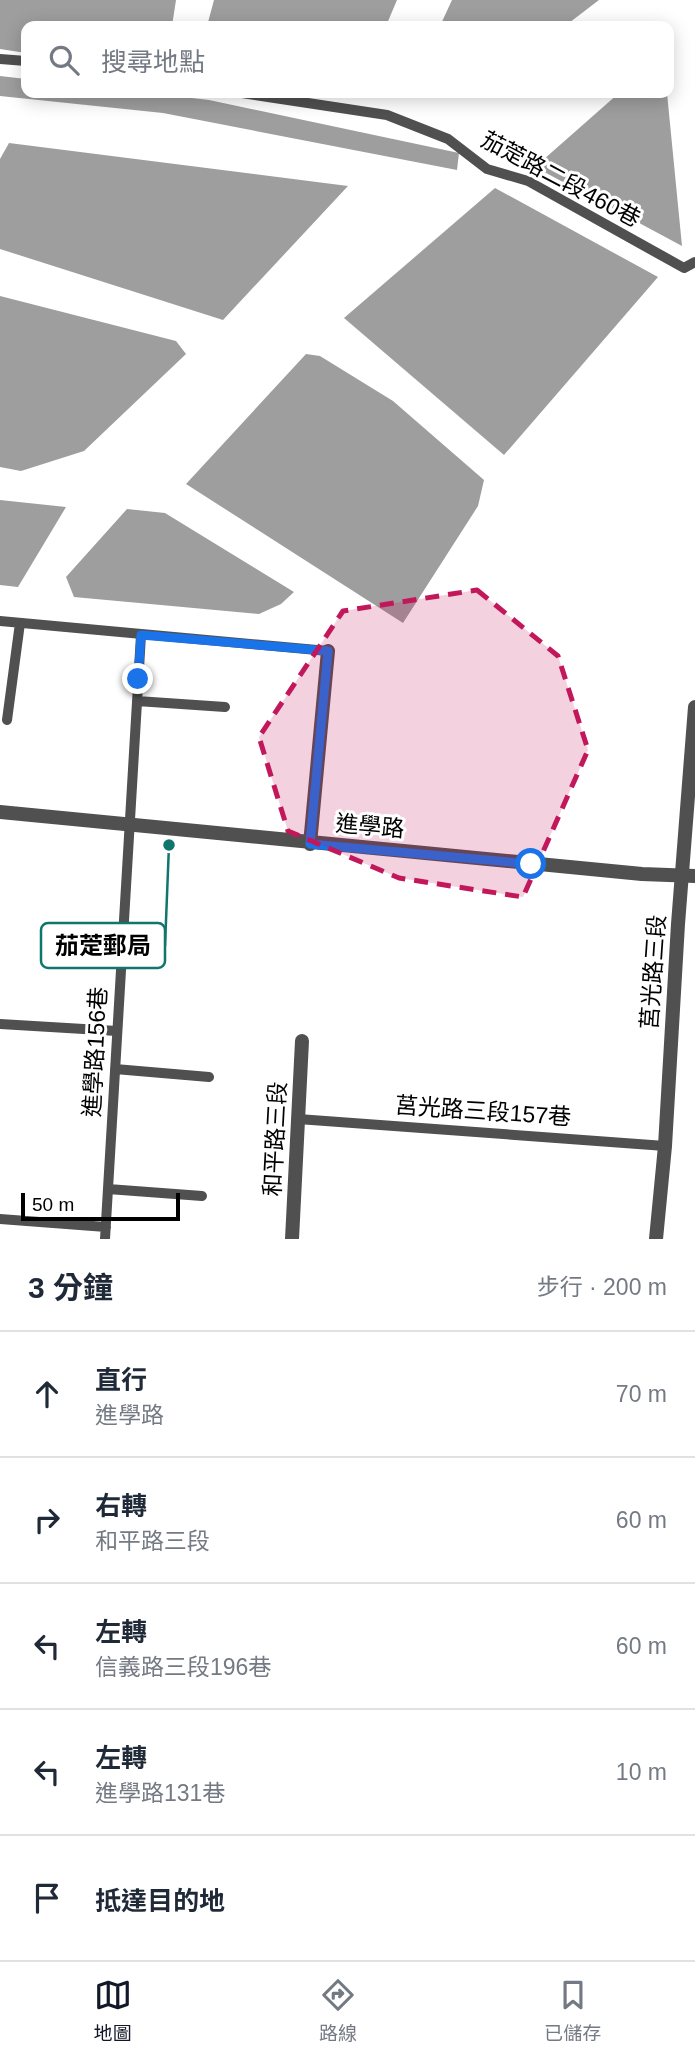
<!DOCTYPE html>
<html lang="zh-TW">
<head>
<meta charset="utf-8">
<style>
	body { margin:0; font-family:Arial,"Noto Sans TC",sans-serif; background:#f6f6f7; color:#1f2937 }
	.scale { position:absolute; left:21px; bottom:18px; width:159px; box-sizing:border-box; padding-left:7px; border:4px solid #000; border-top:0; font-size:19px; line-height:24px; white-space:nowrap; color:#000; -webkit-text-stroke:5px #fff; paint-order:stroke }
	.stop { position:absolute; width:21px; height:21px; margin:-16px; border:5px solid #1a73e8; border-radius:50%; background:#fff }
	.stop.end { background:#1a73e8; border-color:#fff; box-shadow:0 2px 7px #0008 }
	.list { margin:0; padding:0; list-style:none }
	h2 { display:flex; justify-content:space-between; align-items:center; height:91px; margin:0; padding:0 28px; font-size:30px }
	h2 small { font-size:23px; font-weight:400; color:#747a83 }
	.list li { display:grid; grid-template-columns:46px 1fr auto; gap:21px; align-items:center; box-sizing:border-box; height:126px; padding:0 28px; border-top:2px solid #e0e1e3 }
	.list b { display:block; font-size:26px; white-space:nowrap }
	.list p { margin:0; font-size:23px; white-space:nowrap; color:#747a83 }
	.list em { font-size:23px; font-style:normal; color:#747a83 }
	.icon { flex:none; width:38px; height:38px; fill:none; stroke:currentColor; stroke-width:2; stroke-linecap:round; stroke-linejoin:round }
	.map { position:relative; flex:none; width:695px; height:1239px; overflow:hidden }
	.search { position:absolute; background:#fff; box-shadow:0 4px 18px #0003; left:21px; right:21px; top:21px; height:77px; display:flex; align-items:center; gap:18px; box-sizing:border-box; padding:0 24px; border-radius:14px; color:#747a83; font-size:26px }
	.sheet { height:721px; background:#fff }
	nav { display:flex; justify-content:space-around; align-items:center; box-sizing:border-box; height:98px; border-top:2px solid #e0e1e3; background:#fff; font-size:19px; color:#747a83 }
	nav a { display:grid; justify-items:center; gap:4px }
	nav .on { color:#111827 }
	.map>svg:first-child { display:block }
</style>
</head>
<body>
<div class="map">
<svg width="695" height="1239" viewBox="0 0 695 1239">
	<rect width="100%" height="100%" fill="#fff"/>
	<!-- water -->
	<path fill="#9e9e9e" d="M0 0H176L172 26H26V53L0 49Z
		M214 0H397L386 26H207Z
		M452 0H599L565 26H440Z
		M0 76 26 79V93H149L209 100 459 153 457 170 163 113 0 96Z
		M619 93H667L682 246 535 167Z
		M9 143 348 186 223 320 0 249V159Z
		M495 188 658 277 504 455 344 318Z
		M0 296 176 341 186 354 84 451 21 471 0 467Z
		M306 354 320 356 393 401 484 480 478 506 403 623 186 484Z
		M0 500 66 507 18 587 0 585Z
		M127 509 165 513 294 592 281 604 259 614 74 597 66 577Z"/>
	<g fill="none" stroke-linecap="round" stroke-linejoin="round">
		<!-- service -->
		<path stroke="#505050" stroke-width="10" d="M0 59 26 61
			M242 93 387 115 448 139 487 169 528 181 684 268 695 262
			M0 621 328 651
			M137 701 225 707
			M7 720 20 623
			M0 1024 117 1031
			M115 1069 209 1077
			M298 1119 665 1146
			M108 1189 202 1196
			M0 1219 106 1227
			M105 1239 141 635"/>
		<!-- minor -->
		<path stroke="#505050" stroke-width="14" d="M0 812 642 874 695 876
			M310 844 328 651
			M292 1239 302 1041"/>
		<!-- tertiary -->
		<path stroke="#505050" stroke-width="14" d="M656 1239 665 1146 678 924 695 707"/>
	</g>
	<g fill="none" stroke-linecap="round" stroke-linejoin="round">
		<!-- route -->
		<path stroke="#1a73e8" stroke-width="9" d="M138 679 141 635 328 651 310 844 531 864"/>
	</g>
	<!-- marked area -->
	<path fill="#c2185b" fill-opacity="0.2" stroke="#c2185b" stroke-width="5" stroke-dasharray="14 9" stroke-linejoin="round" d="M477 590 558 656 588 750 523 897 399 878 288 831 259 737 343 611Z"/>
	<g text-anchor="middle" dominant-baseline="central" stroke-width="6" stroke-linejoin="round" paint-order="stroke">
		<!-- street labels -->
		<g font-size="23" fill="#000" stroke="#fff">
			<text transform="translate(561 179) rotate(28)">茄萣路二段460巷</text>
			<text transform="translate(370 826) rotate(5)">進學路</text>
			<text transform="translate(653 972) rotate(-86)">莒光路三段</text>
			<text transform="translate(95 1052) rotate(-87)">進學路156巷</text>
			<text transform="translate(483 1111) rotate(4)">莒光路三段157巷</text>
			<text transform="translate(275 1139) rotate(-87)">和平路三段</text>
		</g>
	</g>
	<!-- callouts -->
	<path fill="none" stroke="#0f766e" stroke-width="2.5" d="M169 845L165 946"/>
	<circle fill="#0f766e" stroke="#fff" stroke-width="2.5" cx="169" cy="845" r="7"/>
	<rect fill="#fff" stroke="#0f766e" stroke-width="2.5" x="41" y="923" width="124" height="45" rx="7"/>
	<g font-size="24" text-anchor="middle" font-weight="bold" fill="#000">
		<text x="103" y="954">茄萣郵局</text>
	</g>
</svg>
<div class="scale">50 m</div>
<div class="stop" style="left:531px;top:864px"></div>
<div class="stop end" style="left:138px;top:679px"></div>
<div class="search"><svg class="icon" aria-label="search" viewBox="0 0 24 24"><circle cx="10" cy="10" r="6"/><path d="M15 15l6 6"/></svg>搜尋地點</div>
</div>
<section class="sheet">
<h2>3 分鐘<small>步行 · 200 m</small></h2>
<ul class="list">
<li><svg class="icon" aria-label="ahead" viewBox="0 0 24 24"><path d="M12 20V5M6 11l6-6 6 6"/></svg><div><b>直行</b><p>進學路</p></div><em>70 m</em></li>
<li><svg class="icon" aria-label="right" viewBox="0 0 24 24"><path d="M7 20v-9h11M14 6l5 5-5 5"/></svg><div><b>右轉</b><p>和平路三段</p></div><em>60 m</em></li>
<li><svg class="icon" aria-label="left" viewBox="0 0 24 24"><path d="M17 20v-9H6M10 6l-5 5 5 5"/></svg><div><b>左轉</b><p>信義路三段196巷</p></div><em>60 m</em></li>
<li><svg class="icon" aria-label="left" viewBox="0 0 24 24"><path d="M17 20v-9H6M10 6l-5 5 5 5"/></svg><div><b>左轉</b><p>進學路131巷</p></div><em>10 m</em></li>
<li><svg class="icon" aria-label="arrive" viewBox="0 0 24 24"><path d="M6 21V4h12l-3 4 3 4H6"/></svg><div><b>抵達目的地</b></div></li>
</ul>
</section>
<nav>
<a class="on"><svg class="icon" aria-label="map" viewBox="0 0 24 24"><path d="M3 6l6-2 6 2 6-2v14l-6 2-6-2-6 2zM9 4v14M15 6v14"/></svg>地圖</a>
<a><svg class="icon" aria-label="directions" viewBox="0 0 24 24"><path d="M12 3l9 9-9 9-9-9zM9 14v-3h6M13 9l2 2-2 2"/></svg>路線</a>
<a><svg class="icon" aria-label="saved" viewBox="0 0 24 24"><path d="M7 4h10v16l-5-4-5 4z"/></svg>已儲存</a>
</nav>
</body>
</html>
